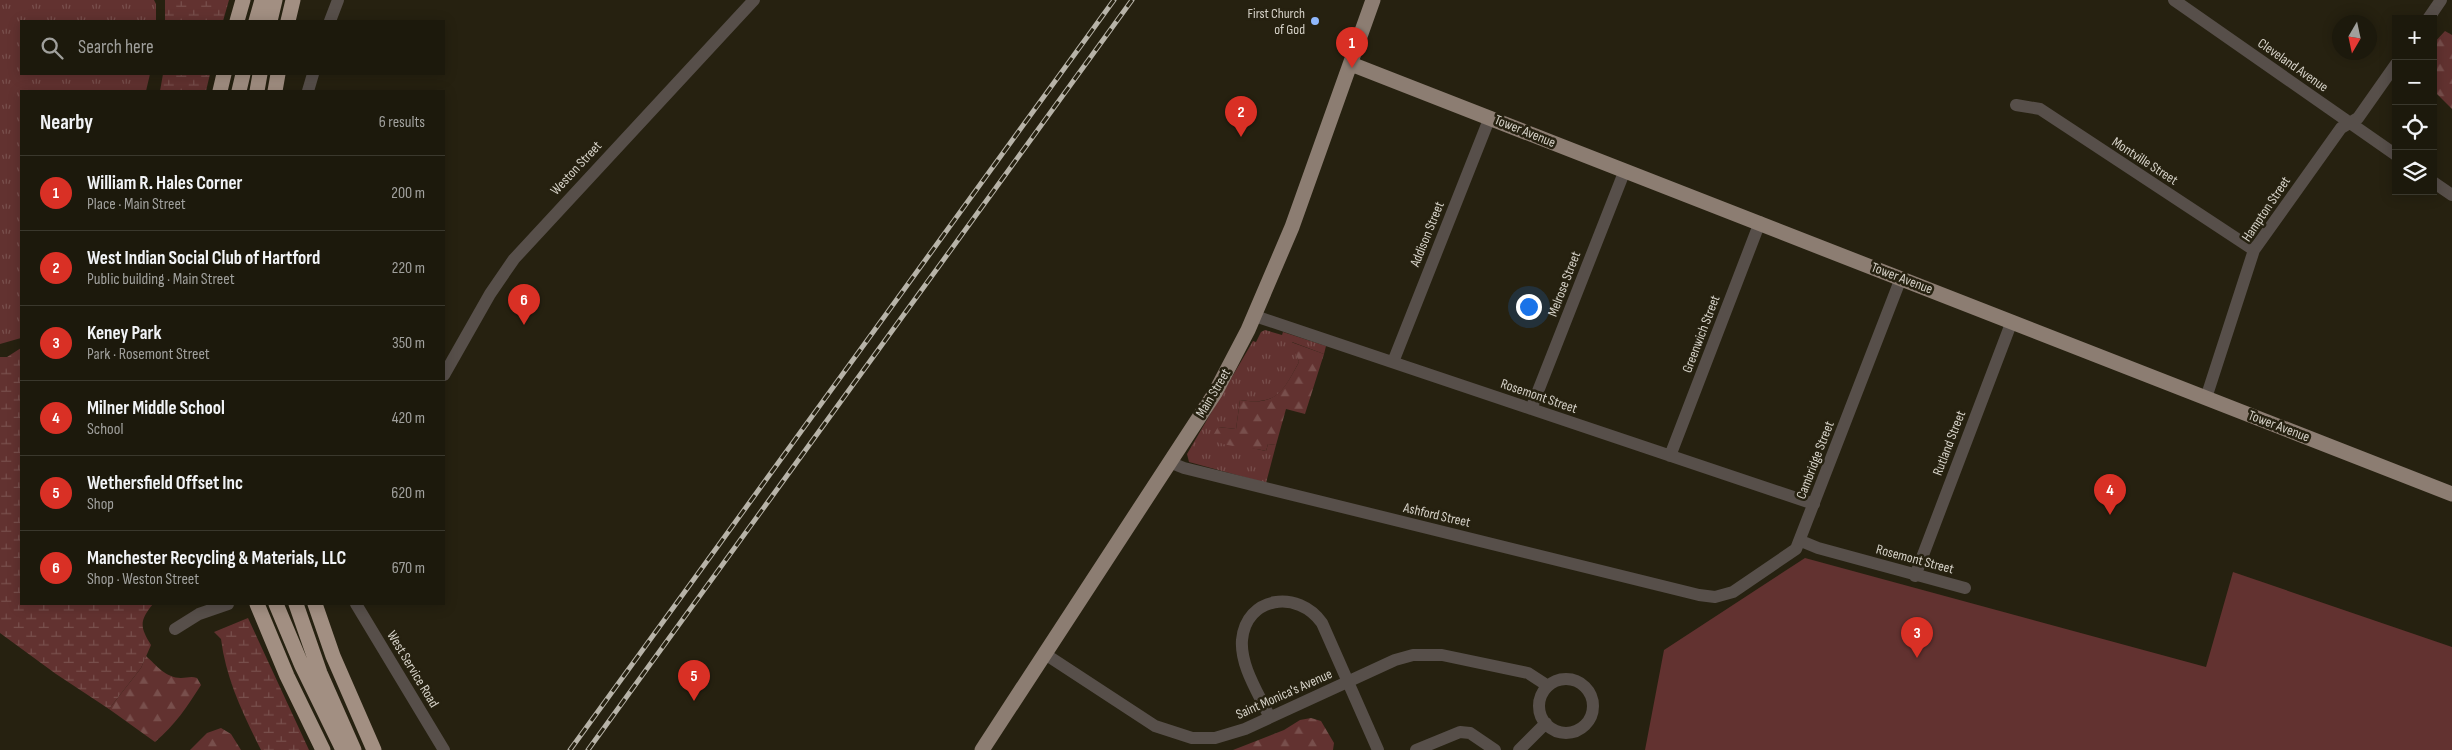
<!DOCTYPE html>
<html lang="en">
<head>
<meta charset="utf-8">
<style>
	body { margin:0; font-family:"Sofia Sans Condensed",sans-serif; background:#29261a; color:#f1f3f6 }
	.controls { position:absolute; right:15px; top:15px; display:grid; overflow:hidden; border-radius:0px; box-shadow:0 2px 12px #0003 }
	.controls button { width:45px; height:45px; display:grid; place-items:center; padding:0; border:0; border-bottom:1px solid #3a382d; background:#1c190c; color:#f1f3f6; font:25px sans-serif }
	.compass { position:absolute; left:2332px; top:15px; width:45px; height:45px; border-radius:50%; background:#1c190c; box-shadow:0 2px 12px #0003; rotate:189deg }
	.you { position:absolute; left:1528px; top:306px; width:18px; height:18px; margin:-12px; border:4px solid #fff; border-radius:50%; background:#1a73e8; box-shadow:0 0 0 8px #1a73e833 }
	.badge { display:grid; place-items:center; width:32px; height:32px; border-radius:50%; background:#d93025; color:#fff; font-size:16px; font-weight:700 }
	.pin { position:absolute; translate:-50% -41px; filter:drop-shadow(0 1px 2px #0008) }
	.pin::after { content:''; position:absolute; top:26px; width:18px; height:15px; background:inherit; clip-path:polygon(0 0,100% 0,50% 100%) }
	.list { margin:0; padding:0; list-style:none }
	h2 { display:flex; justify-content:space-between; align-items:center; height:65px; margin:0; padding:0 20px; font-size:21px }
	h2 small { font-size:16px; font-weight:400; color:#a0a09d }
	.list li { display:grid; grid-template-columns:32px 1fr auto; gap:15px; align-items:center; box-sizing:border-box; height:75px; padding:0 20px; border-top:1px solid #3a382d }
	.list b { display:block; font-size:19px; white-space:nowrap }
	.list p { margin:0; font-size:16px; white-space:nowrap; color:#a0a09d }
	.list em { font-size:16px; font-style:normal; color:#a0a09d }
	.icon { flex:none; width:28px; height:28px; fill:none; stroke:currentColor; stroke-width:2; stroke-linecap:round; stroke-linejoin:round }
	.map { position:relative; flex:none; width:2452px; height:750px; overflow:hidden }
	.search { position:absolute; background:#1c190c; box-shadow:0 2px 12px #0003; left:20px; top:20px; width:425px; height:55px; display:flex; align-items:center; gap:12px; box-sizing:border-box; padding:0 18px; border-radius:0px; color:#a0a09d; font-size:19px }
	.panel { position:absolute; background:#1c190c; box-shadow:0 2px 12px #0003; left:20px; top:90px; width:425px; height:515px; border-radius:0px }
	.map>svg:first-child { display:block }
</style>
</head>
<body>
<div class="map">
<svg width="2452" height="750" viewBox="0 0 2452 750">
	<defs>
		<pattern id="grass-tufts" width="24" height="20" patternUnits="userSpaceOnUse" patternTransform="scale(1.25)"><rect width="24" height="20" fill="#623230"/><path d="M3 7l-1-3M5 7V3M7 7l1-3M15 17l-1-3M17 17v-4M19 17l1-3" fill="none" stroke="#784f4c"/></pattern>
		<pattern id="forest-firs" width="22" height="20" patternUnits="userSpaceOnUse" patternTransform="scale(1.25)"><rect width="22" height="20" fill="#623230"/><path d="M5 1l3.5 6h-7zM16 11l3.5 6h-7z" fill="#784f4c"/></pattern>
		<pattern id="wetland-marsh" width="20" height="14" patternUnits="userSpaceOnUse" patternTransform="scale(1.25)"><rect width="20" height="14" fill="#623230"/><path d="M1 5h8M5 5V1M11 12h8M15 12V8" fill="none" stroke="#784f4c"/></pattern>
	</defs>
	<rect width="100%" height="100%" fill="#262110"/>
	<!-- grass -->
	<path fill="url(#grass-tufts)" d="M0 0H154L156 4V21H21V74H150L146 91H21V338L0 344Z
		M1265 330 1282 335 1283 332 1326 346 1324 354 1292 342 1299 362C1283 391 1278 406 1240 400L1236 429 1218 427 1252 448 1266 451 1268 444 1276 445 1266 483 1189 462 1187 454 1253 341 1256 342 1261 332Z"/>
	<!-- forest -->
	<path fill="url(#forest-firs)" d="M2445 31 2452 35V109L2433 90V44Z
		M1291 342 1324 354 1305 414 1286 409 1276 445 1268 444 1266 451C1247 446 1230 449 1211 439L1218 427 1236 429 1240 400C1277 406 1283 391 1299 362Z
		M146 656C156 665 166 678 181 678 187 678 191 676 197 678L201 685C187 707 175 725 155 742L109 709 141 668Z
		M1311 718 1321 721 1334 743 1333 750H1233L1284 730 1300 720Z
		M221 728 231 734 241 750H190L207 733Z"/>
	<!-- wetland -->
	<path fill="url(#wetland-marsh)" d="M165 0H229L223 21H165Z
		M163 74H210L206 91H160Z
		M21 348V604H153C139 621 140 627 151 645L141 668 109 709 56 674 0 633V357H7Z
		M248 618 309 750H261C243 714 226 679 221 639L214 632Z"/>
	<!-- park -->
	<path fill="#623230" d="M1805 558 2206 667 2233 572 2452 647V750H1645L1664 650Z"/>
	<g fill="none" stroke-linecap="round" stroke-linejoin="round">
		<!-- minor -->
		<path stroke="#574f4a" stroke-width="12" d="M2174 0 2396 155
			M2428 19 2441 0
			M330 21 338 0
			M308 91 313 74
			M2016 105 2040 109 2254 250
			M2433 182 2452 195
			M1255 316 1814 504
			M1393 362 1490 117
			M444 375 490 294 514 259 754 0
			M2206 398 2254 250 2341 128 2358 118 2396 64
			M1531 409 1625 170
			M1670 456 1760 222
			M1169 462 1184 468 1699 595 1715 597 1733 592 1796 549 1901 278
			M1801 541 1818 548 1965 588
			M1915 576 2012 321
			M356 604 444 750
			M175 629 199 614 228 604
			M1045 654 1155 726 1192 738H1215L1245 729 1395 660 1413 655H1442L1528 673 1548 686
			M1539 706a27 27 0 1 1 54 0a27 27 0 1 1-54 0Z
			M1269 716C1259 694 1240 666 1242 640 1246 596 1298 589 1322 623L1378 750
			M1416 750 1460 732 1470 733 1495 750
			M1519 750 1546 723"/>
		<!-- major -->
		<path stroke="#8c7d72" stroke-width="15" d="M1351 64 2452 494
			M982 750 1215 393 1248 330 1292 227 1373 0"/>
		<!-- highway -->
		<path stroke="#a28f82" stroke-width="15" d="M237 21 243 0
			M256 21 262 0
			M270 21 275 0
			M288 21 293 0
			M220 91 224 74
			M239 91 243 74
			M257 91 260 74
			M275 91 278 74
			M257 604 287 676 323 750
			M276 604 302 666 343 750
			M296 604 320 673 354 750
			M315 604 333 656 374 750"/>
		<!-- rail casing -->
		<g stroke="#b7b3a8" stroke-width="5">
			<path id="rail" d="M570 750 1114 0
				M588 750 1132 0"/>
		</g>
		<!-- rail -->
		<use href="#rail" stroke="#262110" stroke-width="3" stroke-dasharray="9" stroke-linecap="butt"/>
	</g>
	<!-- markers -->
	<circle fill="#90b8fd" stroke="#262110" stroke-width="2" cx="1315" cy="21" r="5"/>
	<g text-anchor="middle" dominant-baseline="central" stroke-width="5" stroke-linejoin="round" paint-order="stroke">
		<!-- poi labels -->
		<g font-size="14" fill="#d5d1c7" stroke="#262110" text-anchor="end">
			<text x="1305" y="13">First Church<tspan x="1305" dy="16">of God</tspan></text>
		</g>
		<!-- street labels -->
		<g font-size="14" fill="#d5d1c7" stroke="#262110">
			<text transform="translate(2293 65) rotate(35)">Cleveland Avenue</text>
			<text transform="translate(1525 131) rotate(22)">Tower Avenue</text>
			<text transform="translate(2145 161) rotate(33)">Montville Street</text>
			<text transform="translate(576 168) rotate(-47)">Weston Street</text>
			<text transform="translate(2266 209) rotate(-56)">Hampton Street</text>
			<text transform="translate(1427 234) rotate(-68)">Addison Street</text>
			<text transform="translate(1902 278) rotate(21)">Tower Avenue</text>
			<text transform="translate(1564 284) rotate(-69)">Melrose Street</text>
			<text transform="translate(1701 334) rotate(-69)">Greenwich Street</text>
			<text transform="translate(1213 393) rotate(-59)">Main Street</text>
			<text transform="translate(1539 396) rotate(19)">Rosemont Street</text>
			<text transform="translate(2279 426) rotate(21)">Tower Avenue</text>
			<text transform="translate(1949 443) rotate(-69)">Rutland Street</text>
			<text transform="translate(1815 460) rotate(-69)">Cambridge Street</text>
			<text transform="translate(1437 515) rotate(13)">Ashford Street</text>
			<text transform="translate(1915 559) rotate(15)">Rosemont Street</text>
			<text transform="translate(413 669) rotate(59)">West Service Road</text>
			<text transform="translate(1284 694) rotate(-24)">Saint Monica's Avenue</text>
		</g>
	</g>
</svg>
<div class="controls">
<button>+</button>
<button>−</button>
<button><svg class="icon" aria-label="locate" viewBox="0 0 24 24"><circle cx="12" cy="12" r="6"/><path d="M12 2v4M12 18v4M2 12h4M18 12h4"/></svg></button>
<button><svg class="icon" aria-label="layers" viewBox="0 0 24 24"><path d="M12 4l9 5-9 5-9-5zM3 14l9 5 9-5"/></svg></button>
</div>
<svg class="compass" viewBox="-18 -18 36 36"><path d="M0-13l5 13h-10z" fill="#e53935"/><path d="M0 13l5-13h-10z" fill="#a0a09d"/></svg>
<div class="you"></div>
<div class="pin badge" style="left:1352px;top:68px">1</div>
<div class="pin badge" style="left:1241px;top:137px">2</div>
<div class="pin badge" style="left:1917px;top:658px">3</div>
<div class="pin badge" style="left:2110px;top:515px">4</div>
<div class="pin badge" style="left:694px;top:701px">5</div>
<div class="pin badge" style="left:524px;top:325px">6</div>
<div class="search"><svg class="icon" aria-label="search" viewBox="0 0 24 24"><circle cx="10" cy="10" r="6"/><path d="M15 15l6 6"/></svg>Search here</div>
<section class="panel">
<h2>Nearby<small>6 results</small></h2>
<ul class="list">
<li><span class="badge">1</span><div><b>William R. Hales Corner</b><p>Place · Main Street</p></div><em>200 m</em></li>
<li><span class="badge">2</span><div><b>West Indian Social Club of Hartford</b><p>Public building · Main Street</p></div><em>220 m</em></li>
<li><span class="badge">3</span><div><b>Keney Park</b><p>Park · Rosemont Street</p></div><em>350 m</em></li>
<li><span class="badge">4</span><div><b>Milner Middle School</b><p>School</p></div><em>420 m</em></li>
<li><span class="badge">5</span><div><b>Wethersfield Offset Inc</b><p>Shop</p></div><em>620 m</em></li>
<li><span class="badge">6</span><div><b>Manchester Recycling &amp; Materials, LLC</b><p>Shop · Weston Street</p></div><em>670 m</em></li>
</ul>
</section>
</div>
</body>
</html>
